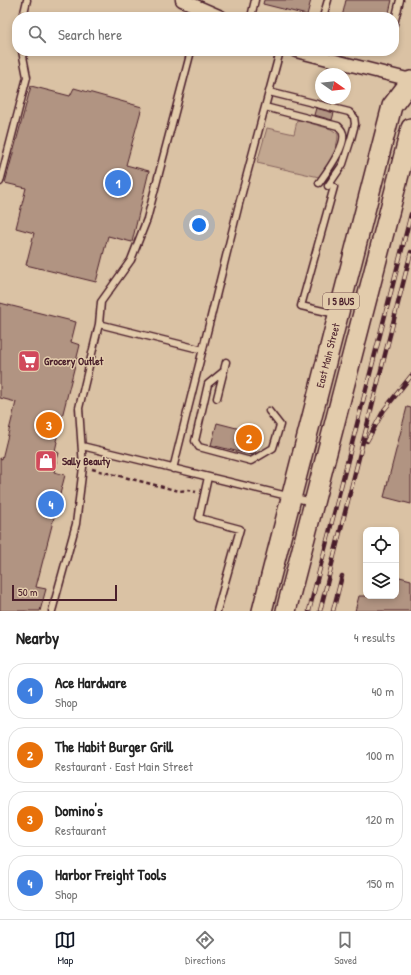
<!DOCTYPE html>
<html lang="en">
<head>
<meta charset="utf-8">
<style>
	body { margin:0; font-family:"Patrick Hand",sans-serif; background:#f6f6f6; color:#222 }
	.controls { position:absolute; right:12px; bottom:12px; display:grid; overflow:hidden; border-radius:8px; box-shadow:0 2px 6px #0003 }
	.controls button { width:36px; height:36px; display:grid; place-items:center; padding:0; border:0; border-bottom:1px solid #e0e0e0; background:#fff; color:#222; font:20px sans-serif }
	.compass { position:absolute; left:315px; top:68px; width:36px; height:36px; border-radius:50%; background:#fff; box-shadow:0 2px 6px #0003; rotate:104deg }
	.scale { position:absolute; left:12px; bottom:10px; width:105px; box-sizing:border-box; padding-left:4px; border:2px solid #4a1f2b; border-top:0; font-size:11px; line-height:14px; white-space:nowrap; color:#4a1f2b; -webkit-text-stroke:3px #e3ccac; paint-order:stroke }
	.you { position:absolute; left:199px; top:225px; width:14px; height:14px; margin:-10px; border:3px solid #fff; border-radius:50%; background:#1a73e8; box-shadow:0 0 0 6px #1a73e833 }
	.badge { display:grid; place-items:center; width:26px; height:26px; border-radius:50%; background:#111827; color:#fff; font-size:13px; font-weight:700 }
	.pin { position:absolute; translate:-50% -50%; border:2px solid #fff; box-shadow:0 1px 4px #0006 }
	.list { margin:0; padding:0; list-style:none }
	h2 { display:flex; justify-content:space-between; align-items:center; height:52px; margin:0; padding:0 16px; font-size:17px }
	h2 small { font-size:13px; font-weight:400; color:#767676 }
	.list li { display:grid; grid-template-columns:26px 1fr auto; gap:12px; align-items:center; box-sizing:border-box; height:56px; margin:0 8px 8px; padding:0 8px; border:1px solid #e0e0e0; border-radius:16px }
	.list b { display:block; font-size:15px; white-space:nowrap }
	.list p { margin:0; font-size:13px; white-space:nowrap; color:#767676 }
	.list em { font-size:13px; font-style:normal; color:#767676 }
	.icon { flex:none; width:22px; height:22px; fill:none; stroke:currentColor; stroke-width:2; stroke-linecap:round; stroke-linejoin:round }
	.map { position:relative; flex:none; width:411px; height:611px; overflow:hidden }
	.search { position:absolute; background:#fff; box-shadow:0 2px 6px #0003; left:12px; right:12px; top:12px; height:44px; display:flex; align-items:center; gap:10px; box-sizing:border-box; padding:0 14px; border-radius:16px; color:#767676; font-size:15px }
	.sheet { height:308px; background:#fff }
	nav { display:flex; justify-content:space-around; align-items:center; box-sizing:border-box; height:56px; border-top:1px solid #e0e0e0; background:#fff; font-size:11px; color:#767676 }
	nav a { display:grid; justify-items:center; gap:2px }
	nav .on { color:#111827 }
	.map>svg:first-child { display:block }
</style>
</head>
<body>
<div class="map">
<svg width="411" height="611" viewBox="0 0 411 611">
	<rect width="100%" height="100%" fill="#dac2a4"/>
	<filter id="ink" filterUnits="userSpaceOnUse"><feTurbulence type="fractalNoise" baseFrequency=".025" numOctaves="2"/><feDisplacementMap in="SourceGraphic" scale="8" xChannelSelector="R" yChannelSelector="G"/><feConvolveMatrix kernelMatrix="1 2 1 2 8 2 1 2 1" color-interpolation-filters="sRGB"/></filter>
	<g filter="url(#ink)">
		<!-- green -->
		<path fill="#c2a790" stroke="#86635e" d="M299 120 331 129 338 134C338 150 328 164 319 177L257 163 267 128 294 134 297 121Z"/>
		<!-- building -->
		<path fill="#b19482" stroke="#4a1f2b" d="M264 0H311L307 15 263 4Z
			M346 0H392L388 17H342Z
			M31 86 70 96 74 88 142 107 126 165 149 171 132 242 108 236 96 282 26 265 34 233 16 228 26 188 5 183Z
			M316 108 334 113 332 120 314 115Z
			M0 303 76 322 71 342 80 345 56 441 57 442 55 451 59 453 54 472 65 475 36 587 46 589 40 611H0V458L2 459 16 402 0 398Z
			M407 407 411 408V504L384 497Z
			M217 423 260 434 255 454 252 455 211 445Z
			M396 576 411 580V611H355L359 596H396Z"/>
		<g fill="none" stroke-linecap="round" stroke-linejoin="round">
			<!-- service casing -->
			<g stroke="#4a1f2b" stroke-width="9">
				<path id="service" d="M23 17 27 0
					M251 17 255 0
					M323 17 328 0
					M394 24 400 0
					M269 92 349 112 354 117 355 124 351 139 343 164 328 186
					M265 107 338 126C339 127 342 130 342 131 349 143 326 173 319 183
					M0 182 27 77 22 51
					M334 187 301 306 336 314
					M99 324 203 350
					M224 371 208 384 195 441 199 447 251 461 273 448 280 425 269 411
					M217 398 226 362
					M82 446 312 502
					M173 469 239 204 280 51
					M208 477 199 518 240 529 217 611
					M52 611 76 524 83 467 79 408 99 324 101 302 131 260 147 219 191 51"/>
			</g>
			<!-- minor casing -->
			<g stroke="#4a1f2b" stroke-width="15">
				<path id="minor" d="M182 0 221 17
					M296 51 411 80"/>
			</g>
			<!-- primary casing -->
			<g stroke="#4a1f2b" stroke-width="22">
				<g id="primary">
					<path id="s1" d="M262 611 392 106 411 81"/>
					<path d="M286 611 411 128"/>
				</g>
			</g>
			<!-- path -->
			<path stroke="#4a1f2b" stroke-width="2.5" stroke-dasharray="4 3" stroke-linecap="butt" d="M92 469 179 491 189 490 196 492"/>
			<!-- service -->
			<use href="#service" stroke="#e3ccac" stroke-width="6"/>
			<!-- minor -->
			<use href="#minor" stroke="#e3ccac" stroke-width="12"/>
			<!-- primary -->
			<use href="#primary" stroke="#e3ccac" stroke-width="19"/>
			<!-- rail casing -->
			<g stroke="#4a1f2b" stroke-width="4.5">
				<path id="rail" d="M367 441 384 410 411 376
					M309 611 411 214
					M320 611 411 252
					M333 611 342 576"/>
			</g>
			<!-- rail -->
			<use href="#rail" stroke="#e3ccac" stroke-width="3" stroke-dasharray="9" stroke-linecap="butt"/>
		</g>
	</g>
	<!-- icons -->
	<defs>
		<g id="supermarket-square" transform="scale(1.15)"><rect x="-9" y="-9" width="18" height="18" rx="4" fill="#d1495b" stroke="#e3ccac"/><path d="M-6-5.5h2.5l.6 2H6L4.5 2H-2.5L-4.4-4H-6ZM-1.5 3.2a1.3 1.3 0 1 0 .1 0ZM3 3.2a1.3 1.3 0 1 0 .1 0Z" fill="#fff"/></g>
		<g id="shop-square" transform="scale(1.15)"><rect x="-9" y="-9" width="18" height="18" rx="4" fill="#d1495b" stroke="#e3ccac"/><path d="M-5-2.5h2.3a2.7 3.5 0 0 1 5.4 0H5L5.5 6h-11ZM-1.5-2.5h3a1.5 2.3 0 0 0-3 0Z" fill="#fff"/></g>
	</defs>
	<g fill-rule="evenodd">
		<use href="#supermarket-square" x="29" y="361"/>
		<use href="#shop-square" x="46" y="461"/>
	</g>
	<g text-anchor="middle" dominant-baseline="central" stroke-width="3" stroke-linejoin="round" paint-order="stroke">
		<!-- shield labels -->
		<rect fill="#e3ccac" stroke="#785352" stroke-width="1" x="323" y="293" width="36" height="16" rx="3"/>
		<g font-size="10" font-weight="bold" fill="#4a1f2b">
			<text x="341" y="301">I 5 BUS</text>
		</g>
		<!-- street labels -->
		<g font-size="11" fill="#4a1f2b" stroke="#e3ccac">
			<text stroke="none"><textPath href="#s1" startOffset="264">East Main Street</textPath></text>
		</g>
		<!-- poi labels -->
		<g font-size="11" font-weight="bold" fill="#4a1f2b" stroke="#e3ccac" text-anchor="start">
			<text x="44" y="361">Grocery Outlet</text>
			<text x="62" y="461">Sally Beauty</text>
		</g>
	</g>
</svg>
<div class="controls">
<button><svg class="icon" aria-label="locate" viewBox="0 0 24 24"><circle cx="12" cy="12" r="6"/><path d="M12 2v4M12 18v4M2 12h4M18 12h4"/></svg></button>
<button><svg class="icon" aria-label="layers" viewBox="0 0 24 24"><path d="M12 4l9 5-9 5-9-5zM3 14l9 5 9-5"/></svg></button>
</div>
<svg class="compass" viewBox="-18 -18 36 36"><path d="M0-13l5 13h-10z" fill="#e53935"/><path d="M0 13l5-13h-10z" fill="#767676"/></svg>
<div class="scale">50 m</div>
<div class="you"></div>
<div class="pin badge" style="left:118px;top:183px;background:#3f7fe0">1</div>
<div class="pin badge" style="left:249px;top:438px;background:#e8710a">2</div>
<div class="pin badge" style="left:49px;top:425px;background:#e8710a">3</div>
<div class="pin badge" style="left:51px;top:504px;background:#3f7fe0">4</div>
<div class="search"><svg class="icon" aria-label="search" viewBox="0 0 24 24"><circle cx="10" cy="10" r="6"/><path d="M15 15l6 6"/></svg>Search here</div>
</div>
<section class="sheet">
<h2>Nearby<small>4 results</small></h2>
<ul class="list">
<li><span class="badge" style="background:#3f7fe0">1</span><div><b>Ace Hardware</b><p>Shop</p></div><em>40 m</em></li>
<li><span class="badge" style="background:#e8710a">2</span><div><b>The Habit Burger Grill</b><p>Restaurant · East Main Street</p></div><em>100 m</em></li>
<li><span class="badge" style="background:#e8710a">3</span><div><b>Domino's</b><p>Restaurant</p></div><em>120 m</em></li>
<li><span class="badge" style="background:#3f7fe0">4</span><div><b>Harbor Freight Tools</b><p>Shop</p></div><em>150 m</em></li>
</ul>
</section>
<nav>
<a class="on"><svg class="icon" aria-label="map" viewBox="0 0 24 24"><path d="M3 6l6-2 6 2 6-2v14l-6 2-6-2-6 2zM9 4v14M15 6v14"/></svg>Map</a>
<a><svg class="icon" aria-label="directions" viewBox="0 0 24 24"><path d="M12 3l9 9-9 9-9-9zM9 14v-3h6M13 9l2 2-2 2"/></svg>Directions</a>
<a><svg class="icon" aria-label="saved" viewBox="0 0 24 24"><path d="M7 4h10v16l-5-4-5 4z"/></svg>Saved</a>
</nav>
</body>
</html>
